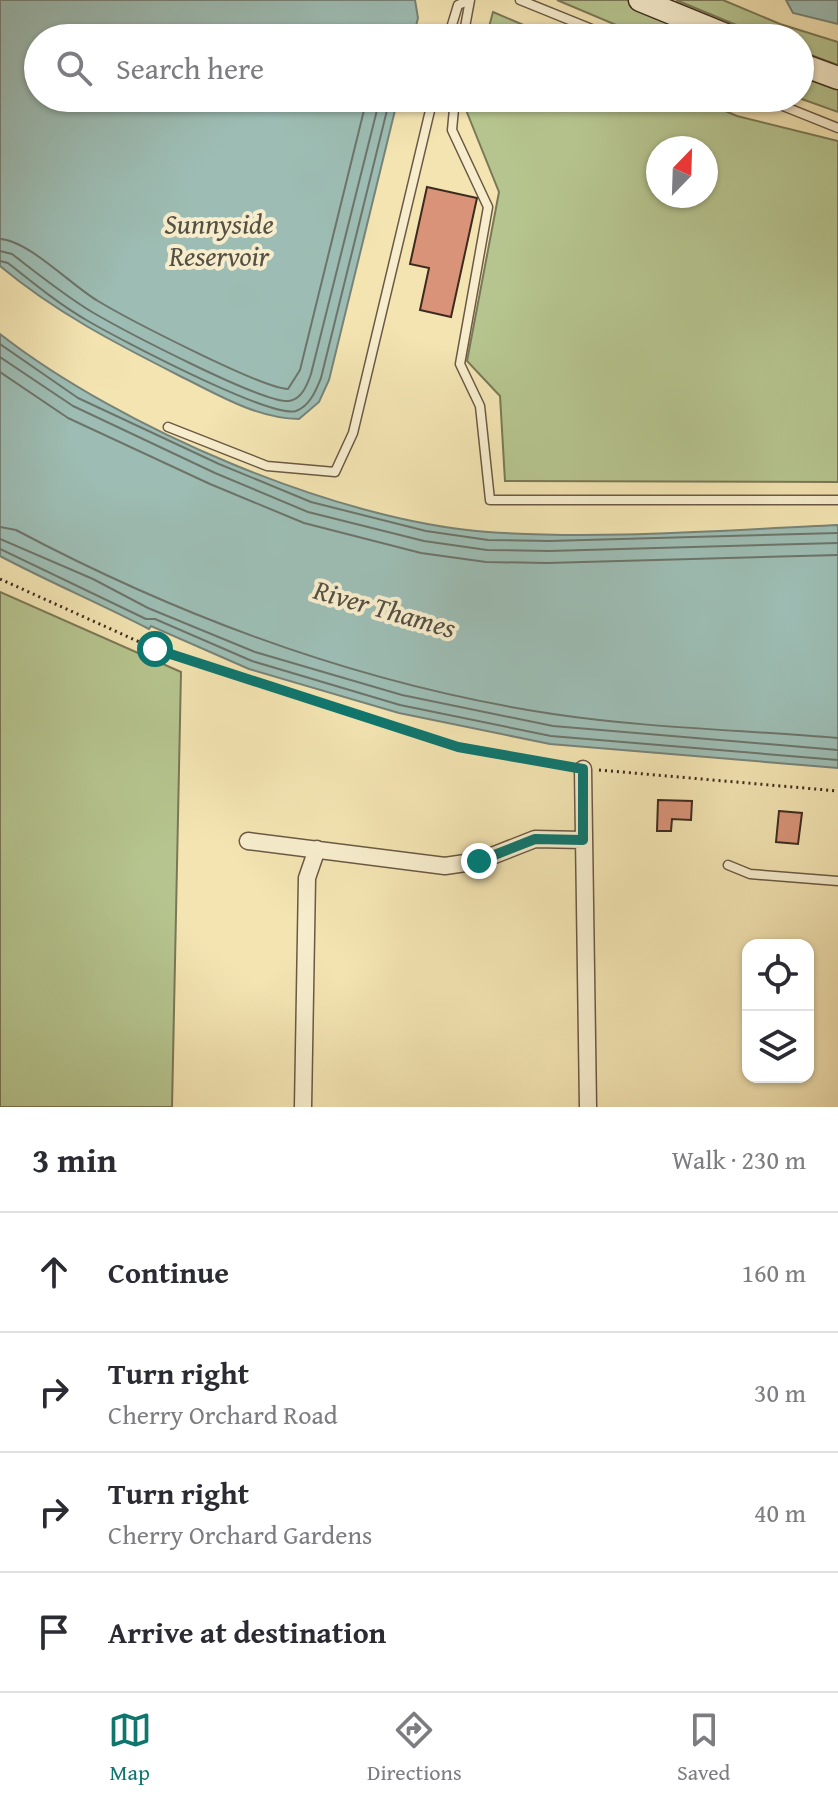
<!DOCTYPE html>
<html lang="en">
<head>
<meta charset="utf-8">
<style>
	body { margin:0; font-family:"Gentium Book Plus",serif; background:#f2f2f3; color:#2b2b33 }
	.controls { position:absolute; right:24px; bottom:24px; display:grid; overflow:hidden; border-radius:16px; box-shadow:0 2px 6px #0004 }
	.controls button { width:72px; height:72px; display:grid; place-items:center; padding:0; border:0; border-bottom:2px solid #e1e1e2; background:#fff; color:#2b2b33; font:40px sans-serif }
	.compass { position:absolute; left:646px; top:136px; width:72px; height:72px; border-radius:50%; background:#fff; box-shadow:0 2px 6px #0004; rotate:23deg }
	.stop { position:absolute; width:24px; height:24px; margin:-18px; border:6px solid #0f766e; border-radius:50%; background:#fff }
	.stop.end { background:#0f766e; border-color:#fff; box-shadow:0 2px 8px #0008 }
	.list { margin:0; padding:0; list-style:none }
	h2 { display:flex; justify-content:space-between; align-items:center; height:104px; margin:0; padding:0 32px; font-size:34px }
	h2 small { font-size:26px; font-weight:400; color:#7c7c81 }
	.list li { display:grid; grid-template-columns:52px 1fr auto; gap:24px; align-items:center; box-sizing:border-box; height:120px; padding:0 32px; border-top:2px solid #e1e1e2 }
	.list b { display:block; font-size:30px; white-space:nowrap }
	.list p { margin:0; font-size:26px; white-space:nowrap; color:#7c7c81 }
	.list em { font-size:26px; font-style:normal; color:#7c7c81 }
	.icon { flex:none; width:44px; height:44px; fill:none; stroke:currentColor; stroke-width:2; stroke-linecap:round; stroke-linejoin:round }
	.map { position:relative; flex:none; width:838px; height:1107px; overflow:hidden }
	.search { position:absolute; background:#fff; box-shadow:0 2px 6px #0004; left:24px; right:24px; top:24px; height:88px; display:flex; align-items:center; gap:20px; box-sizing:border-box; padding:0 28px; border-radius:44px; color:#7c7c81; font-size:30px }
	.sheet { height:584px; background:#fff }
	nav { display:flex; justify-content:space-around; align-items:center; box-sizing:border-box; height:112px; border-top:2px solid #e1e1e2; background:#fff; font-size:22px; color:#7c7c81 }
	nav a { display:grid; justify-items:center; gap:4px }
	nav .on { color:#0f766e }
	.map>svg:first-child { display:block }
</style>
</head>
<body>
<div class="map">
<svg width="838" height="1107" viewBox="0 0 838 1107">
	<rect width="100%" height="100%" fill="#f3e4b2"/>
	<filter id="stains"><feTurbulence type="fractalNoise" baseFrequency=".0025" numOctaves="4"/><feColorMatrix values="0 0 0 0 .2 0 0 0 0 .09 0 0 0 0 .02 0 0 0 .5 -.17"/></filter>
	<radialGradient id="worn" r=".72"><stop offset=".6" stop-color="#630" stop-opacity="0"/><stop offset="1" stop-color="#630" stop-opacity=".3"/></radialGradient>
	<!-- green -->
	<path fill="#b6c58f" stroke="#7a7857" stroke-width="2" fill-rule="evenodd" d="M557 0H640L733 38H647Z
		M676 0H723L780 24 838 42V65L800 51V38H768Z
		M493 12 554 38H486Z
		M800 64 838 78V112L799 98Z
		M469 98H695L737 116 838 141V482L505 481 500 396 467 361 499 192 466 110ZM658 148H706V196H658Z
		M0 592 181 672 172 1107H0Z"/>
	<!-- water -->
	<path fill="#9dbdb4" stroke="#778378" stroke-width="2" d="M0 0H415L418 18 413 38H38V98H398L329 380 319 402 299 419C255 418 217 394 178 375 115 343 55 312 0 266Z
		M786 0H838V24L793 13Z
		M0 334C119 427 336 521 488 532 603 540 722 530 838 525V768L550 744 399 713 249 669 151 626 149 629C99 603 49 582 0 556Z"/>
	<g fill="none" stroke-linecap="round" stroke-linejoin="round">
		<!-- shore -->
		<path stroke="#6d746a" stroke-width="2" d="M0 239C28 240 72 286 98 301 126 318 263 389 288 389L300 370 367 98
			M0 251 12 254C38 274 64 295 92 312 121 329 263 404 289 401 302 399 307 385 311 374L380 98
			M0 261 8 263C33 283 60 305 88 321 117 338 271 419 296 411 310 406 316 390 321 378L390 98
			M0 344 78 398 219 464 311 502 426 531 488 540 549 541 838 533
			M0 357 73 406 215 473 308 512 424 541 487 550 549 551 838 543
			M0 372 68 418 210 484 304 523 421 553 486 562 547 563 838 555
			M0 527 16 530C184 619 363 685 553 714 646 728 744 730 838 738
			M0 539 93 579 148 608 255 652 402 695 553 726 838 750
			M0 549 146 619H155L252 661 400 705 551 736 838 760"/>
	</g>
	<!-- building -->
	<path fill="#d89378" stroke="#3d2b1f" stroke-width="2" d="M427 187 477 198 451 317 420 310 429 268 410 264Z
		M658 800 692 801 691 820 672 819 671 831H657Z
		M779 811 802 813 798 844 776 842Z"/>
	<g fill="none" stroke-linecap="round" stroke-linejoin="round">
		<!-- lane casing -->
		<g stroke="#6a5944" stroke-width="11">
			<path id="lane" d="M520 0 614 38
				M448 38 458 5 470 0
				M463 38 470 0
				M455 98 452 130 488 207 460 364 480 406 490 500H838
				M763 98 838 128
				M168 427 267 466 335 472 353 433 433 98
				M728 865 750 874 838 881"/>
		</g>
		<!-- street casing -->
		<g stroke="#6a5944" stroke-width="19">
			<path id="street" d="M583 769 588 1107
				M248 841 445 866 479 861 535 839 583 840
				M303 1107 307 878 317 849"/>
		</g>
		<!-- secondary casing -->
		<g stroke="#3d2b1f" stroke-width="25">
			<path id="secondary" d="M640 0 733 38
				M800 64 838 78"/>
		</g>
		<!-- path -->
		<path stroke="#3d2b1f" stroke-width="3" stroke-dasharray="2 4" stroke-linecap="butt" d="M0 579 155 649 458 747 568 766
			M599 770 838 791"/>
		<!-- lane -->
		<use href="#lane" stroke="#f7edcd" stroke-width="8"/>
		<!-- street -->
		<use href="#street" stroke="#f7edcd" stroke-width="16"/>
		<!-- secondary -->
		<use href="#secondary" stroke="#f7edcd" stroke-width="22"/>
	</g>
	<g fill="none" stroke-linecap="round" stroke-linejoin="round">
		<!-- route -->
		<path stroke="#0f766e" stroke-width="10" d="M155 649 458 747 583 769V840L535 839 479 861"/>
	</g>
	<g text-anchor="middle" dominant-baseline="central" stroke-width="8" stroke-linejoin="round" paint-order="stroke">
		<!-- water labels -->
		<g font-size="28" font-style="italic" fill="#555044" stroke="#f7edcd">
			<text x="219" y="223">Sunnyside<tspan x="219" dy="32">Reservoir</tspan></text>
			<text transform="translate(385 608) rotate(16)">River Thames</text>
		</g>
	</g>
	<rect width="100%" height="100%" filter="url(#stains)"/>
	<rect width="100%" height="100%" fill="url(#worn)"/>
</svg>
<div class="controls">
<button><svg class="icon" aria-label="locate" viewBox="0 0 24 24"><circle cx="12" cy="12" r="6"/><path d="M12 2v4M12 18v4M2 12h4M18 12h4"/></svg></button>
<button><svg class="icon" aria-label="layers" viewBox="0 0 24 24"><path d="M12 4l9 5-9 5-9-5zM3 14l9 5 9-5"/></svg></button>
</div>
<svg class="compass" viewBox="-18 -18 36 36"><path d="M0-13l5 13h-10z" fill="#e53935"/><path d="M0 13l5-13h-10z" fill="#7c7c81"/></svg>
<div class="stop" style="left:155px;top:649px"></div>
<div class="stop end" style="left:479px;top:861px"></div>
<div class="search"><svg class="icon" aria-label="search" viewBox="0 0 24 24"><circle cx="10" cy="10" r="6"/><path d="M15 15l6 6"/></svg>Search here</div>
</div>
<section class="sheet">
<h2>3 min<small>Walk · 230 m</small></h2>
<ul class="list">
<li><svg class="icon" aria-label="ahead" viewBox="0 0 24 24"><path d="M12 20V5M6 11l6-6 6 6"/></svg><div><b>Continue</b></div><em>160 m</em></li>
<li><svg class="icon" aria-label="right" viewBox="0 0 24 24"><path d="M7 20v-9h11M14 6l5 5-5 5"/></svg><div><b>Turn right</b><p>Cherry Orchard Road</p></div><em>30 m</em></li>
<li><svg class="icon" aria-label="right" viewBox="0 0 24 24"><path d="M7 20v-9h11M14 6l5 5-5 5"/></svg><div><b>Turn right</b><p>Cherry Orchard Gardens</p></div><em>40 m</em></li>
<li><svg class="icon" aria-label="arrive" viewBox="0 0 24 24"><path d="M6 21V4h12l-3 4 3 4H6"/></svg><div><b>Arrive at destination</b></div></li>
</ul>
</section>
<nav>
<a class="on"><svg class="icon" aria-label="map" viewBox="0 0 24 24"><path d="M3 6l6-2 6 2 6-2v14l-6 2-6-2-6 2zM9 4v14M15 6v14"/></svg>Map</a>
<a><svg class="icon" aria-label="directions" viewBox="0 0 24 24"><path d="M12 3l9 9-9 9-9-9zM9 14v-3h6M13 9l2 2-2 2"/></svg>Directions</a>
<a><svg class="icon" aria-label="saved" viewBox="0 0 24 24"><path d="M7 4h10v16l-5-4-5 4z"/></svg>Saved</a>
</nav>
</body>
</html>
